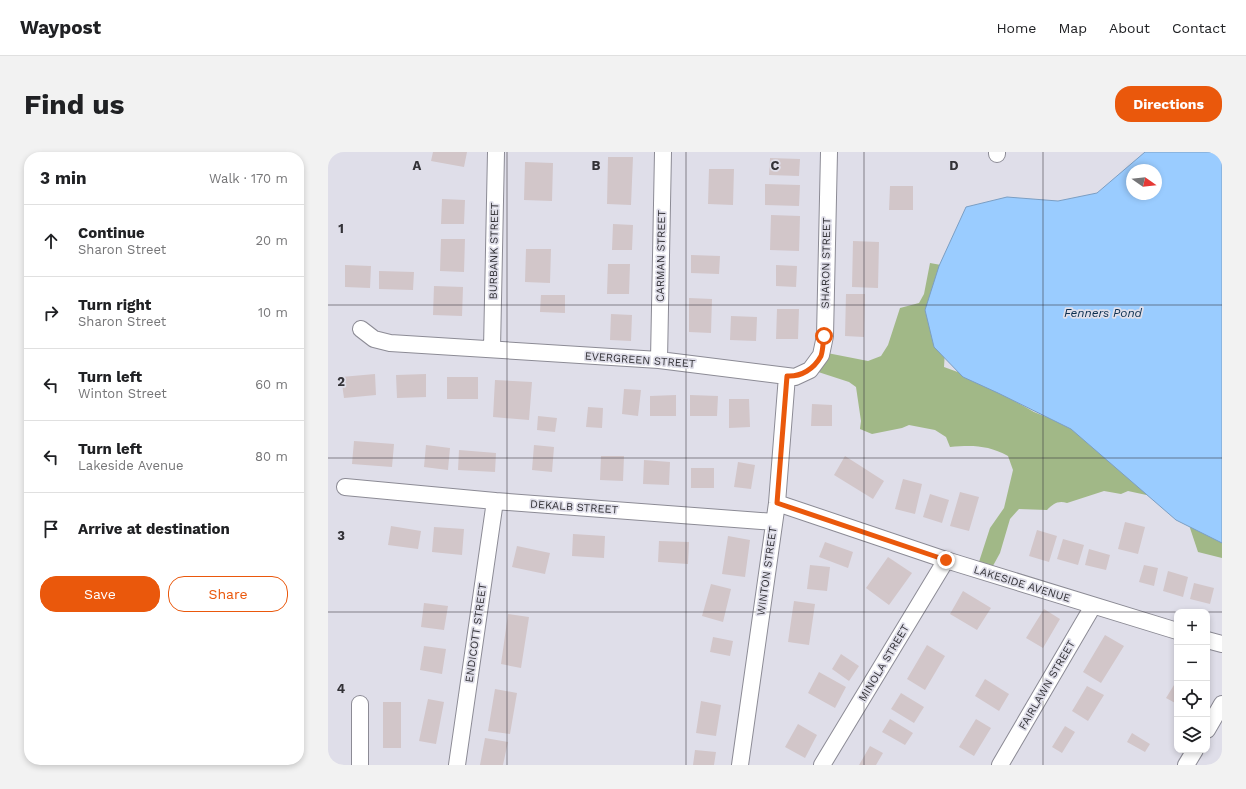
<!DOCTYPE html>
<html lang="en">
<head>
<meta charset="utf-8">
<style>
	body { margin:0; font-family:"Work Sans",sans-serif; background:#f2f2f2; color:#202124 }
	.controls { position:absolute; right:12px; bottom:12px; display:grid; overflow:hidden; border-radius:8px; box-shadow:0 2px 6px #0003 }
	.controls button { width:36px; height:36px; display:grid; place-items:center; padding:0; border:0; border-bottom:1px solid #e0e0e0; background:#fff; color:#202124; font:20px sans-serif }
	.compass { position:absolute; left:798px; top:12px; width:36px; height:36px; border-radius:50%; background:#fff; box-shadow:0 2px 6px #0003; rotate:104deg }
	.stop { position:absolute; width:12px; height:12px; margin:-9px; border:3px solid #ea580c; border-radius:50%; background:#fff }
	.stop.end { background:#ea580c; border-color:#fff; box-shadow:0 1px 4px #0008 }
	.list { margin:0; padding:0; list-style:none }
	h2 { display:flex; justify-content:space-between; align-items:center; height:52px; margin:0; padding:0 16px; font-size:17px }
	h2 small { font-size:13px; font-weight:400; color:#757577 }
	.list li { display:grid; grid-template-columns:26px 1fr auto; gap:12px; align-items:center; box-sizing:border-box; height:72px; padding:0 16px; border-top:1px solid #e0e0e0 }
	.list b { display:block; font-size:15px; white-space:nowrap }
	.list p { margin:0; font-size:13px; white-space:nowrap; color:#757577 }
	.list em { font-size:13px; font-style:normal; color:#757577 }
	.actions { display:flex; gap:8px; padding:12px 16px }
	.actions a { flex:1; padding:9px 0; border:1px solid #ea580c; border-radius:16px; text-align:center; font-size:14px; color:#ea580c }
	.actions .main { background:#ea580c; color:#fff }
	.icon { flex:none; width:22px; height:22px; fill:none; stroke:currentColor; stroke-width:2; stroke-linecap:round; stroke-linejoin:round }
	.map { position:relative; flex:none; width:894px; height:613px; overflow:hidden; border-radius:16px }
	header { display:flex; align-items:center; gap:24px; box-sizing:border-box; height:56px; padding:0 20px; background:#fff; border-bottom:1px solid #e0e0e0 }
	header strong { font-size:19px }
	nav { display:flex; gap:22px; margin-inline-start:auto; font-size:14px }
	.intro { display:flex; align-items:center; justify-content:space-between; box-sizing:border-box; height:96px; padding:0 24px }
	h1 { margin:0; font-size:28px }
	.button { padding:10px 18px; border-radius:16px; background:#ea580c; color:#fff; font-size:14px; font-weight:700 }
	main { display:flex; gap:24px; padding:0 24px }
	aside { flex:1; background:#fff; border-radius:16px; box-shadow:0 2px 6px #0003 }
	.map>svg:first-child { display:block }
</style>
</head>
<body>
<header>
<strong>Waypost</strong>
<nav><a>Home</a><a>Map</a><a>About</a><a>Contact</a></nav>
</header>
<div class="intro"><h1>Find us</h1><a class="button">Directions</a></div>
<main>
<aside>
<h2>3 min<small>Walk · 170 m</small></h2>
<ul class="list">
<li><svg class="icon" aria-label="ahead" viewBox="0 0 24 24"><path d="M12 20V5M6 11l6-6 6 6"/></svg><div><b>Continue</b><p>Sharon Street</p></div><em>20 m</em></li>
<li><svg class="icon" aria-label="right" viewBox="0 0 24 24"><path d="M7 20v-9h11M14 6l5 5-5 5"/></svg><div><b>Turn right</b><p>Sharon Street</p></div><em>10 m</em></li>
<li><svg class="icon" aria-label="left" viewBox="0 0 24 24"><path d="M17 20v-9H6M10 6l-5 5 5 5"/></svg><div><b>Turn left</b><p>Winton Street</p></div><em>60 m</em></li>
<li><svg class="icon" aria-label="left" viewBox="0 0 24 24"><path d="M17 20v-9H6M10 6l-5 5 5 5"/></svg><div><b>Turn left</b><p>Lakeside Avenue</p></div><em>80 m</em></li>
<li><svg class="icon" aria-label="arrive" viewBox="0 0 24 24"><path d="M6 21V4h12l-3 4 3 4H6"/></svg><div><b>Arrive at destination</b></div></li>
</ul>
<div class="actions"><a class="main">Save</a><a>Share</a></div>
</aside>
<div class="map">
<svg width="894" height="613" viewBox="0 0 894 613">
	<rect width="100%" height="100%" fill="#dfdee9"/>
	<!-- green -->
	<path fill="#a1b887" d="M602 111 613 113 617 198 616 215 646 226 706 260 758 281 823 344 800 339 793 342 776 339 739 351C730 348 725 352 719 358L691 357 682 367 672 401 661 421 649 416 662 376 676 356 685 318 680 304C660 293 644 293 622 295L618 285 607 278 581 273 574 276 544 282 532 277 533 269 528 235 521 230 478 216 489 199 540 209 553 204 560 193 572 156 591 151 596 142Z
		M860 370 894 380V406L870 400Z"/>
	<!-- water -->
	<path fill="#9accff" stroke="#7b9ec3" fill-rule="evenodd" d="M817 0H894V391L848 368 743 277 670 241 635 225 606 195 597 158 611 114 638 55 679 45 730 49 769 41ZM804 18H828V42H804Z"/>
	<!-- building -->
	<path fill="#d2c6c9" d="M105 0H139L136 15 103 9Z
		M280 5H305L303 53 279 52Z
		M442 6 472 7 471 24 441 23Z
		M197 10 225 11 224 49 196 48Z
		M381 17H406L405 53 380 52Z
		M437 32 472 33 471 54 437 53Z
		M562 34H585V58H561Z
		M114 47 137 48 136 72H113Z
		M443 63 472 64 471 99 442 98Z
		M285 72 305 73 304 98H284Z
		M113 87H137L136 120 112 119Z
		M525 89 551 90 550 136 524 135Z
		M198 97H223L222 131 197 130Z
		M363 103 392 104 391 122 363 121Z
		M280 112H302L301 142H279Z
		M17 113 43 114 42 136 17 135Z
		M448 113 469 114 468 135 448 134Z
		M51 119 86 120 85 138 51 137Z
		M106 134 135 135 134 164 105 163Z
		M518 142H537L536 185 517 184Z
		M213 143H237V161L212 160Z
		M361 146 384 147 383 181 361 180Z
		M449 157H471L470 187H448Z
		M283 162 304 163 303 189 282 188Z
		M403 164 429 165 428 189 402 188Z
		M47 222 48 243 16 246 13 225Z
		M98 222V245L69 246 68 223Z
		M119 225H150V247H119Z
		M167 228 204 230 201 268 165 265Z
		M296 237 313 238 310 264 294 262Z
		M348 243V264H322V244Z
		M362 243 390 244 389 264H362Z
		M401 247H421L422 275 401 276Z
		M484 252 504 253V274H483Z
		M260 255 275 256 274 276 258 275Z
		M210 264 229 266 227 280 209 278Z
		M26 289 66 292 64 315 24 312Z
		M98 293 122 296 120 318 96 315Z
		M206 293 226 295 224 320 204 318Z
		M131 298 168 301 167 320 130 318Z
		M273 304H296L295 329 272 328Z
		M517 304 556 329 545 347 506 323Z
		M316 308 342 310 341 333 315 332Z
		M410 310 427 313 423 337 406 335Z
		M363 316H386V336H363Z
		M575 327 594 332 587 362 567 357Z
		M632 340 651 345 641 379 622 374Z
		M602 342 621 348 614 371 595 365Z
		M797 370 817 375 810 402 790 397Z
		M63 374 93 379 90 397 60 393Z
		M106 375 136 377 134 403 104 400Z
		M709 378 729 384 721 410 701 404Z
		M245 382 277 384 276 406 244 404Z
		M400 384 422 388 417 425 394 422Z
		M735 387 756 393 750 413 729 407Z
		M331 389 361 390 360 412 330 410Z
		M497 390 525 400 520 416 491 405Z
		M189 394 222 401 217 422 184 415Z
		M761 397 782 403 778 418 757 413Z
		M560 405 584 421 561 453 538 436Z
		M482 413 502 415 499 439 479 437Z
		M816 413 830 416 826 434 811 430Z
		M840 419 860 425 855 445 835 439Z
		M866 431 886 436 882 452 862 447Z
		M383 432 403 437 395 470 374 464Z
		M635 439 663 456 649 478 622 462Z
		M466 449 487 452 481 493 460 490Z
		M96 451 120 454 116 478 93 475Z
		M716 457 732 467 715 496 698 486Z
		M180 462 201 465 193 516 173 512Z
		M777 483 796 494 773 531 755 520Z
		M385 485 405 489 402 504 382 500Z
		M599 493 617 504 597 538 579 527Z
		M96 494 118 497 114 522 92 518Z
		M513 502 531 514 521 529 504 517Z
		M491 520 518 535 507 556 480 541Z
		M657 527 681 542 671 559 647 544Z
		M849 528V552L838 546Z
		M759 534 776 543 760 569 744 559Z
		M167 537 189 541 182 582 160 579Z
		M573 541 596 555 586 571 563 557Z
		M100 547 116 550 108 592 91 589Z
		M373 549 393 553 388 584 368 581Z
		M55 550H73V596H55Z
		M562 567 585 581 577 593 554 580Z
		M648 567 663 576 646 604 631 595Z
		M470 572 489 583 477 606 457 595Z
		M737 574 747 580 734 601 724 595Z
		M804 581 822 592 817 600 799 590Z
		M157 586 180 590 175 613H152Z
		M542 594 555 601 548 613H531Z
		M367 598 388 600 386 613H365Z"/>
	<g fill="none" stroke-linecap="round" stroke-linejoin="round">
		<!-- street casing -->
		<g stroke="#8c8b95" stroke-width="18">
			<path id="street" d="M669 2V0
				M33 177 46 187 62 191 331 208 467 225 482 218 493 203 497 184 501 0
				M164 197 168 0
				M331 208 335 0
				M17 335 167 349 446 370
				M449 351 618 408 849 479
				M879 488 894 492
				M879 578 894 552
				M32 613V552
				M129 613 167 349
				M412 613 449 351 459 224
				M494 613 618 408
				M672 613 765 454
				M858 613 867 598"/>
		</g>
		<!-- street -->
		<use href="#street" stroke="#fff" stroke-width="16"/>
	</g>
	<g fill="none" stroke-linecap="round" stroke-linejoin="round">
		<!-- route -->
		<path stroke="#ea580c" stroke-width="5" d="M496 184C495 190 495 198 493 204 486 217 473 225 459 224L449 351 618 408"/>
	</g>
	<!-- grid -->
	<path fill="none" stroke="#333237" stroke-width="1" stroke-opacity="0.55" d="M179 0V613M358 0V613M536 0V613M715 0V613M0 153H894M0 306H894M0 460H894"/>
	<g text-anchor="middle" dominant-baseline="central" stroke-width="3.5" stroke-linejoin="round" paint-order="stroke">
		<!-- street labels -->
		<g font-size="11" fill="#333237" stroke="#dfdee9">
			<text transform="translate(166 99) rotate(-89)">BURBANK STREET</text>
			<text transform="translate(333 104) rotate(-89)">CARMAN STREET</text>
			<text transform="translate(498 111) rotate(-89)">SHARON STREET</text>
			<text transform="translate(312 208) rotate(4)">EVERGREEN STREET</text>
			<text transform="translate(246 355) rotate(4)">DEKALB STREET</text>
			<text transform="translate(439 419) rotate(-82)">WINTON STREET</text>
			<text transform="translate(694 432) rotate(17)">LAKESIDE AVENUE</text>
			<text transform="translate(148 481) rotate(-82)">ENDICOTT STREET</text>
			<text transform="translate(556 511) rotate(-59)">MINOLA STREET</text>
			<text transform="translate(719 533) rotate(-60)">FAIRLAWN STREET</text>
		</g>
		<!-- water labels -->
		<g font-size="12" font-style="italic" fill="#0c2f50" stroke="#dfdee9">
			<text x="775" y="161">Fenners Pond</text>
		</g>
	</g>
	<g font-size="13" text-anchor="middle" font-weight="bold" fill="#333237" stroke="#dfdee9" stroke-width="3.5" stroke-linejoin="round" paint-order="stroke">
		<text x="89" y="18">A</text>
		<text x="268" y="18">B</text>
		<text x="447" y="18">C</text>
		<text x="626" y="18">D</text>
		<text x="13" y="81">1</text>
		<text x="13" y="234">2</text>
		<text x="13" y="388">3</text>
		<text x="13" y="541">4</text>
	</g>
</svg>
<div class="controls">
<button>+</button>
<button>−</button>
<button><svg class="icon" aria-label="locate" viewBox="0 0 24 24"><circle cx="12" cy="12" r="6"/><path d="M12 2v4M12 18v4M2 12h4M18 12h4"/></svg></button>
<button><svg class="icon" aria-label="layers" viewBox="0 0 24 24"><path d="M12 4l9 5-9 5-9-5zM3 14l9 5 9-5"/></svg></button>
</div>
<svg class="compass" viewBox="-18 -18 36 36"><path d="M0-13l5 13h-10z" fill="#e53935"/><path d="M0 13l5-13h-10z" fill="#757577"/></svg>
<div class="stop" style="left:496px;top:184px"></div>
<div class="stop end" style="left:618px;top:408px"></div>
</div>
</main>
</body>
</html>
